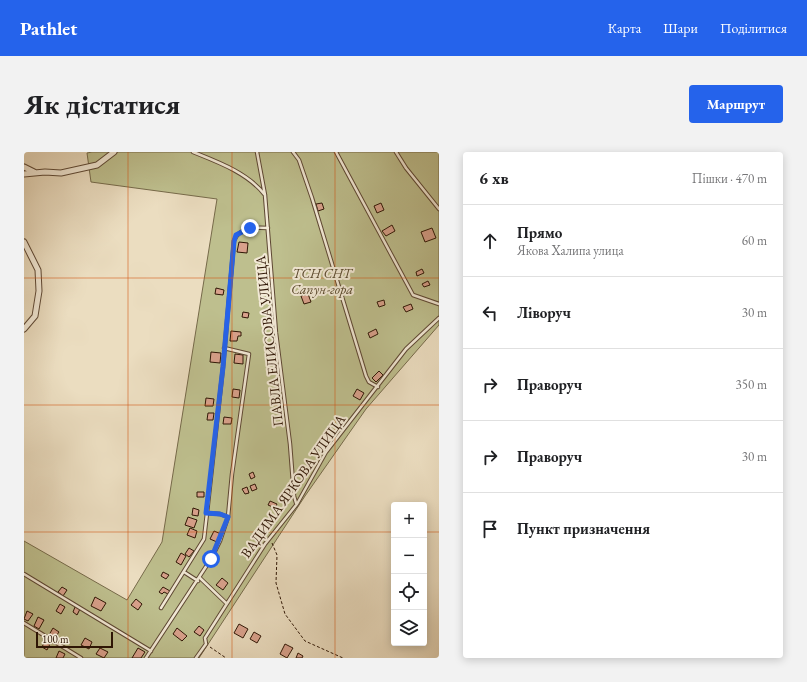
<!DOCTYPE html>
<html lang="uk">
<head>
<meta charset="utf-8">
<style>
	body { margin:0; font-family:"EB Garamond",serif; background:#f2f2f2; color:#202124 }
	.controls { position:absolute; right:12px; bottom:12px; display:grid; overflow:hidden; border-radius:4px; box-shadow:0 2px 10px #0003 }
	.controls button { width:36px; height:36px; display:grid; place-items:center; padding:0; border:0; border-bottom:1px solid #e0e0e0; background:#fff; color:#202124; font:20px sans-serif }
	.scale { position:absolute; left:12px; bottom:10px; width:77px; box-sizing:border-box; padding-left:4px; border:2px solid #2f1605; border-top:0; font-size:11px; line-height:14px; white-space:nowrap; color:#2f1605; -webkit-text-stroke:3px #f2e9d6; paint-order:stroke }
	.stop { position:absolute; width:12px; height:12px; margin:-9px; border:3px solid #2563eb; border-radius:50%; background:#fff }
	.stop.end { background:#2563eb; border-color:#fff; box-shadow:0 1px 4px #0008 }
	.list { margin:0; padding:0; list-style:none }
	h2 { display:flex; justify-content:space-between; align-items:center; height:52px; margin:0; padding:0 16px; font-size:17px }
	h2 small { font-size:13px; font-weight:400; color:#757577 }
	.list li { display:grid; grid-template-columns:26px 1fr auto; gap:12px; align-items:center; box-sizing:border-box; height:72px; padding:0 16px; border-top:1px solid #e0e0e0 }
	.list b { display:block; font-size:15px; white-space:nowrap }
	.list p { margin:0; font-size:13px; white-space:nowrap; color:#757577 }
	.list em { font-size:13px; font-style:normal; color:#757577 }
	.icon { flex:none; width:22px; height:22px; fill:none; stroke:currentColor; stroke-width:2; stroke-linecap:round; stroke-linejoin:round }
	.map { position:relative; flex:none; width:415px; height:506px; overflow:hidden; border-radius:4px }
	header { display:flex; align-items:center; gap:24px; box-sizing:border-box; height:56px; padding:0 20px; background:#2563eb; color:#fff }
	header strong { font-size:19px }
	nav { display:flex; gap:22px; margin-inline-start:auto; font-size:14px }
	.intro { display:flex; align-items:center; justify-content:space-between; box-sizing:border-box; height:96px; padding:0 24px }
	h1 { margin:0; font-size:28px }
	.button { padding:10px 18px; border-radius:4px; background:#2563eb; color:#fff; font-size:14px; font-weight:700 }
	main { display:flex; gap:24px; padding:0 24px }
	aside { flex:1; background:#fff; border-radius:4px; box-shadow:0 2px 10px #0003 }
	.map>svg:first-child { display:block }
</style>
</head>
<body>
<header>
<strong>Pathlet</strong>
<nav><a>Карта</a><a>Шари</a><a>Поділитися</a></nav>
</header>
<div class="intro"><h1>Як дістатися</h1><a class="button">Маршрут</a></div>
<main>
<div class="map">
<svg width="415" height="506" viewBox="0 0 415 506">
	<rect width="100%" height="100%" fill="#ebddc0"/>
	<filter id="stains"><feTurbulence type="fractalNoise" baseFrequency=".005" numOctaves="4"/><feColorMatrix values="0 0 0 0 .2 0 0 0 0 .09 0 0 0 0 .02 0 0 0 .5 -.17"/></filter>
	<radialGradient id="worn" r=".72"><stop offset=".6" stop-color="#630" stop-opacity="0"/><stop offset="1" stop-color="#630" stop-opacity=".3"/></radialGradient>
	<!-- green -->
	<path fill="#bebf8e" stroke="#766a4a" d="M68 0H415V173L342 257 281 344 175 506H0V389L103 448 138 390 193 47 67 30 63 1Z"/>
	<!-- building -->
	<path fill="#d9a18c" stroke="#2f1605" d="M298 51 300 57 294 59 292 52Z
		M357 51 360 58 353 61 350 54Z
		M368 73 371 79 362 84 358 79Z
		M408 76 412 86 401 90 397 80Z
		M215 90 224 91 223 101 213 100Z
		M398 117 400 121 393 124 392 120Z
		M404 129 406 133 400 135 398 132Z
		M192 136 200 138 199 143 191 142Z
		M284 142 287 150 280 152 277 144Z
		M360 148 361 153 355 155 353 150Z
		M387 152 389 157 382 160 379 155Z
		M219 160 225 161 224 166 218 165Z
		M352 177 354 182 346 186 344 181Z
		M207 179 217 180V184H214L213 189H206Z
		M187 200 197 201 196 211 186 210Z
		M211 202 219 203V212L210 211Z
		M355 219 359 223 352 230 348 226Z
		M209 237 216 238 215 246 208 245Z
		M333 237 340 241 336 248 329 244Z
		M182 246 190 247 189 254H181Z
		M184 261H190L189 268H183Z
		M200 265 208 266 207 272H199Z
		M229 320 231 325 227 327 225 322Z
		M231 332 233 337 228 339 226 334Z
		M223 335 225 341 221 342 218 337Z
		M173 340H180V345H173Z
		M246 349 253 352 251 356 244 353Z
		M169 356 175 358 174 364 168 363Z
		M164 365 173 368 170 376 161 373Z
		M166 376 173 379 171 386 163 383Z
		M190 379 197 382 193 390 186 387Z
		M165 396 170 399 165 405 161 402Z
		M157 401 162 404 157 413 152 410Z
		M139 420 145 423 142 427 137 424Z
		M198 426 204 431 199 438 192 433Z
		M38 435 43 438 39 444 34 440Z
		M139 435 146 439 144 442 140 440 138 442 135 440Z
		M71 445 82 451 77 459 67 454Z
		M112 447 118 452 114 458 107 453Z
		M36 452 41 455 37 462 32 459Z
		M51 455 56 457 53 463 49 460Z
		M3 459 9 462 4 469 0 467Z
		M14 465 20 468 15 477 10 474Z
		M215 472 224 477 219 486 210 481Z
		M175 474 180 478 176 484 170 480Z
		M29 476 35 480 30 487 25 483Z
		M153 476 163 484 158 489 149 482Z
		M230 480 237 484 233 491 226 487Z
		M61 486 68 490 65 497 57 493Z
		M21 489 26 492 23 498 18 495Z
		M261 492 269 496 263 506 256 502Z
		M76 496 84 500 80 506 72 502Z
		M114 496 121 500 117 506H108Z
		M35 499 41 502 39 506H32Z
		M274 501 279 504 278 506H272Z"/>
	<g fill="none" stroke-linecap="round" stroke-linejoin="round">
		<!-- service casing -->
		<g stroke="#5e4834" stroke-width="4.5">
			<path id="service" d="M169 0C194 10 224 21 241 43
				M233 0 241 43 252 181 266 292 270 344 272 351
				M269 0 275 8 288 46 342 224 345 230 354 235
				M312 0 389 143 415 152
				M372 0 382 16 415 57
				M204 365 196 362 183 361 199 215 210 89C215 75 231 75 244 76
				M160 420 174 429
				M0 422 127 499
				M176 426 202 451
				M137 456 180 387 183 361
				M0 471 57 506
				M122 506 187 407 196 389 204 365 208 322 225 202 200 196
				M172 506 182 492 181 486 241 392 273 352 302 300 382 197 415 166"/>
		</g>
		<!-- minor casing -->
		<g stroke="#5e4834" stroke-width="7">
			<path id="minor" d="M0 15 10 20
				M0 22 21 20 37 21 73 13 90 0
				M0 90 14 118 15 139 11 164 0 177"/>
		</g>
		<!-- path -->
		<path stroke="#2f1605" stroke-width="1" stroke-dasharray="3 2" stroke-linecap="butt" d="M248 391 253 403 252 431 261 462 281 489 319 506
			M186 495 202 506"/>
		<!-- service -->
		<use href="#service" stroke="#f2e9d6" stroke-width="2.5"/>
		<!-- minor -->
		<use href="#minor" stroke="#f2e9d6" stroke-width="5"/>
	</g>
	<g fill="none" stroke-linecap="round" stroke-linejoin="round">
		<!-- route -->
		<path stroke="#2563eb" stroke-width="5" d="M187 407 204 365 196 362 182 361 199 215 210 89 212 83 226 76"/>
	</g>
	<!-- grid -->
	<path fill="none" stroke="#d6520b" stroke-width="1" stroke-opacity="0.55" d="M104 0V506M208 0V506M311 0V506M0 126H415M0 253H415M0 380H370M400 380H415"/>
	<g text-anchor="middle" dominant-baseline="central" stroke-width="4" stroke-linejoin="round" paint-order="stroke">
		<!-- park labels -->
		<g font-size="14" font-style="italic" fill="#5a492e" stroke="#f2e9d6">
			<text x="298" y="121">ТСН СНТ<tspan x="298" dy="16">Сапун-гора</tspan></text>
		</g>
		<!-- street labels -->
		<g font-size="14" fill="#2f1605" stroke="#f2e9d6">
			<text transform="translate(245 189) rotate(-96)">ПАВЛА ЕЛИСОВА УЛИЦА</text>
			<text transform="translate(269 334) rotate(-55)">ВАДИМА ЯРКОВА УЛИЦА</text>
		</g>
	</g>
	<rect width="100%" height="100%" filter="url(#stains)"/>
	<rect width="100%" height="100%" fill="url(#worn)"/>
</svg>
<div class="controls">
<button>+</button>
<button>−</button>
<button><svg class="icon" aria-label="locate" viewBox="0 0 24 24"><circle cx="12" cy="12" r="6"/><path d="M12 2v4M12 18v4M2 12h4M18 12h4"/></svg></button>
<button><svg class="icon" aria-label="layers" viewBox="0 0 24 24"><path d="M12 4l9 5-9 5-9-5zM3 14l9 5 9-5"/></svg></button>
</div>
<div class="scale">100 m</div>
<div class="stop" style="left:187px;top:407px"></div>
<div class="stop end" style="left:226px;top:76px"></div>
</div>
<aside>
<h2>6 хв<small>Пішки · 470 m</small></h2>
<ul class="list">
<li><svg class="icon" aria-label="ahead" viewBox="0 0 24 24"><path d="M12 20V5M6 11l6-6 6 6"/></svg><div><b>Прямо</b><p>Якова Халипа улица</p></div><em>60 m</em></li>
<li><svg class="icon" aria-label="left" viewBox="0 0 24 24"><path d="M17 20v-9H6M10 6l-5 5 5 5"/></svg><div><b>Ліворуч</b></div><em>30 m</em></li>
<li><svg class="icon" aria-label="right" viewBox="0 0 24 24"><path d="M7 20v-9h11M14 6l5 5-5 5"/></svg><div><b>Праворуч</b></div><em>350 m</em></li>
<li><svg class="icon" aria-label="right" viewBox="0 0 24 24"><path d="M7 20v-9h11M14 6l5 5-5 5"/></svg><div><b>Праворуч</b></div><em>30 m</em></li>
<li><svg class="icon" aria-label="arrive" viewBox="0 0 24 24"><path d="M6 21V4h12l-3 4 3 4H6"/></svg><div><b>Пункт призначення</b></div></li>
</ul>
</aside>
</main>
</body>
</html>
